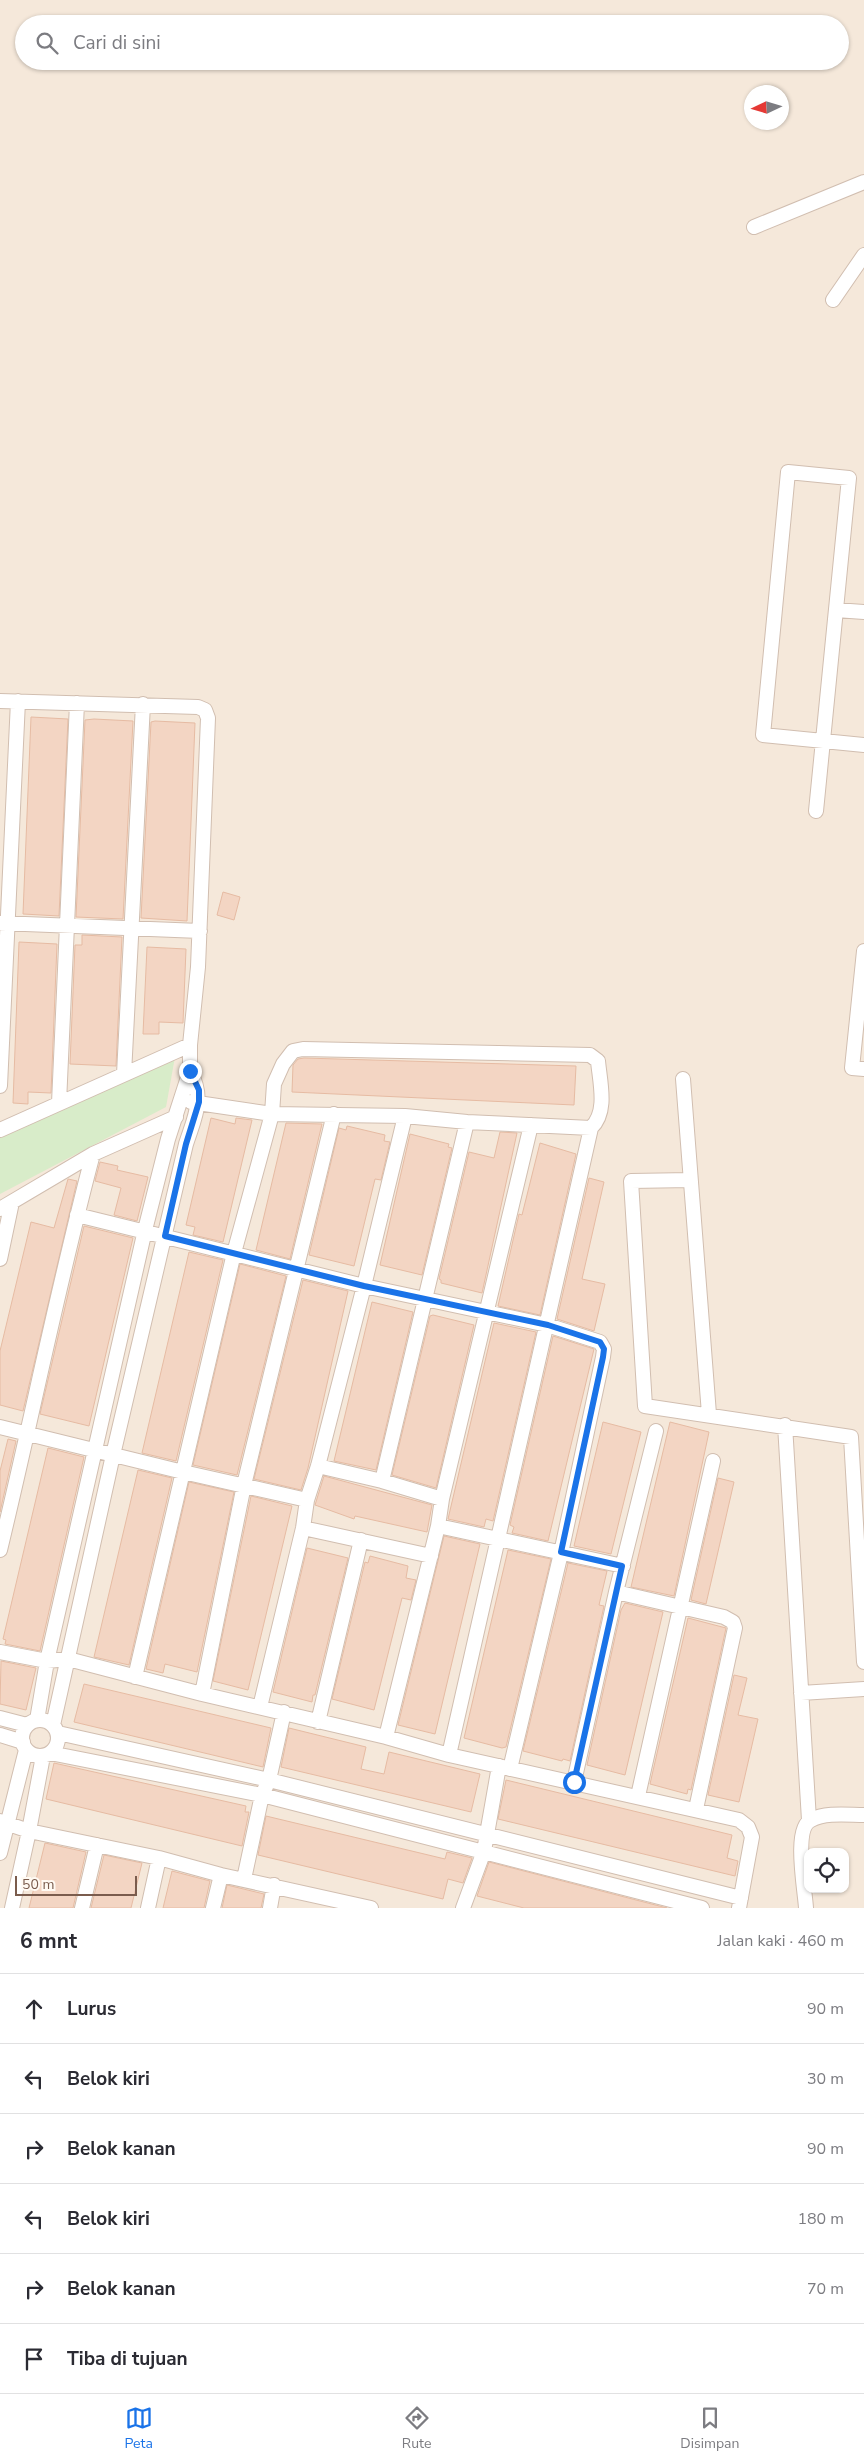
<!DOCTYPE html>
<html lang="id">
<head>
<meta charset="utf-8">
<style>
	body { margin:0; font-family:"Nunito Sans",sans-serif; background:#f2f2f3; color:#2b2b33 }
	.controls { position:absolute; right:15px; bottom:15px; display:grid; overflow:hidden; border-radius:10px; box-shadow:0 1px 4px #0004 }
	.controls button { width:45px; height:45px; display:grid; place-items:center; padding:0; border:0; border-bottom:1px solid #e1e1e2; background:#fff; color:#2b2b33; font:25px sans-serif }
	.compass { position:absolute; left:744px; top:85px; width:45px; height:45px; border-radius:50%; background:#fff; box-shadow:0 1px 4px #0004; rotate:266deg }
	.scale { position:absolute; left:15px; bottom:12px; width:122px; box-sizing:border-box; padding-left:5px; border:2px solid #7a5c4d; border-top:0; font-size:14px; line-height:18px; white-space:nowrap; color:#7a5c4d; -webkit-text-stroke:4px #fffaf3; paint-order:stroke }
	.stop { position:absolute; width:15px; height:15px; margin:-11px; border:4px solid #1a73e8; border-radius:50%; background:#fff }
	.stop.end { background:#1a73e8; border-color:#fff; box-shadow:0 1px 5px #0008 }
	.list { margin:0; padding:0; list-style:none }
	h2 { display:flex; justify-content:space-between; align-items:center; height:65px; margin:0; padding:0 20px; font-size:21px }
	h2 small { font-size:16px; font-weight:400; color:#7c7c81 }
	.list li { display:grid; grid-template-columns:32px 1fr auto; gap:15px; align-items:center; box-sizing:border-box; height:70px; padding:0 20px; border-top:1px solid #e1e1e2 }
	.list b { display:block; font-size:19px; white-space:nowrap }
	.list em { font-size:16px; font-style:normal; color:#7c7c81 }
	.icon { flex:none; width:28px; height:28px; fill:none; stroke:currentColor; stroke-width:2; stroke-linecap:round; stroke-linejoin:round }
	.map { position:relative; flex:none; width:864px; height:1908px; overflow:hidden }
	.search { position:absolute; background:#fff; box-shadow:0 1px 4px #0004; left:15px; right:15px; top:15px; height:55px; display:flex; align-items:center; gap:12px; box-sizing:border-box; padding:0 18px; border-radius:28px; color:#7c7c81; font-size:19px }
	.sheet { height:485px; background:#fff }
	nav { display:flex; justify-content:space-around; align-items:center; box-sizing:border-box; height:70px; border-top:1px solid #e1e1e2; background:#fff; font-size:14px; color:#7c7c81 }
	nav a { display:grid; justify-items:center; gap:2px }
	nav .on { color:#1a73e8 }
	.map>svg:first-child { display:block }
</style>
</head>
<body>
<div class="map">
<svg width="864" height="1908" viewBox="0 0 864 1908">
	<rect width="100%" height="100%" fill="#fdf6ec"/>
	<!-- residential -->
	<path fill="#f5e8da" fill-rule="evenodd" d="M0 0H864V1908H0ZM24 24H840V61H24ZM752 92H782V122H752ZM808 1852H845V1889H808Z"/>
	<!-- green -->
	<path fill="#d8ecc9" d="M175 1057 166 1107 0 1194V1134Z"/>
	<!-- building -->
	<path fill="#f3d5c3" stroke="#e6bba3" d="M31 717 68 719 59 916 23 914Z
		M94 719 133 721 123 919 76 917 85 720Z
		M155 721 195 723 187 921 141 918 151 722Z
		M223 892 240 897 234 920 217 915Z
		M82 935 122 937 116 1066 70 1064 75 945H82Z
		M19 942 57 944 51 1093 28 1092V1104L13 1103Z
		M147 947 186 949 183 1023 159 1022V1034H143Z
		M304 1058 576 1066 574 1105 292 1092 293 1065 298 1059Z
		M211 1118 235 1124 236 1118 252 1120 223 1242 193 1235 195 1227 186 1225Z
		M286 1123 322 1124 290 1259 256 1250Z
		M347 1126 385 1135 384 1141 390 1142 381 1180 375 1179 354 1266 309 1255 339 1128 346 1130Z
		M500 1132 517 1133 482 1293 441 1283V1280L439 1279 469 1152 494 1158Z
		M410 1134 449 1144 448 1147 452 1148 422 1275 380 1265Z
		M540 1143 576 1154 540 1315 498 1306 519 1214 522 1215Z
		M100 1162 118 1166 117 1170 148 1177 137 1221 114 1215 121 1188 95 1181Z
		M589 1178 604 1182 582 1279 605 1284 594 1331 557 1319Z
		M68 1179 77 1181 23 1411 0 1405V1351L31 1222 54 1228Z
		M84 1226 133 1238 89 1426 40 1414Z
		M189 1252 223 1260 176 1461 142 1453Z
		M240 1264 286 1276 237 1475 193 1465Z
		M303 1280 348 1291 308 1468 301 1490 254 1479Z
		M372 1302 413 1312 376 1470 334 1461Z
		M433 1315 474 1325 436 1488 392 1475 430 1316Z
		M494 1323 536 1332 493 1521 486 1519 484 1527 448 1519Z
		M553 1336 594 1349 548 1541 512 1533 514 1527 510 1525Z
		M603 1422 641 1432 611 1554 574 1546Z
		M670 1422 709 1432 674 1596 631 1587Z
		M8 1439 16 1441 0 1512V1471Z
		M48 1448 84 1457 40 1651 5 1644 6 1640 3 1639Z
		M138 1470 172 1478 129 1665 94 1657Z
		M324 1476 432 1505 427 1532 355 1516 354 1519 315 1505Z
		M718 1478 734 1482 706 1604 691 1600Z
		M189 1482 234 1492 197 1672 165 1664 163 1673 146 1669Z
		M251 1496 292 1506 248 1690 213 1681Z
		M444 1536 480 1544 435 1734 398 1725Z
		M307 1548 348 1558 315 1695H313L312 1702 273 1692Z
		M508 1550 551 1559 506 1747 502 1748 464 1738Z
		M370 1556 408 1566 406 1578 416 1580 411 1600 402 1598 374 1710 332 1699 365 1562 368 1563Z
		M568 1563 607 1571 599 1605 604 1606 570 1761 563 1759 562 1761 523 1751Z
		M625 1603 663 1612 625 1775 587 1765 621 1610Z
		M688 1618 726 1628 691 1790 688 1789 687 1794 650 1784Z
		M1 1661 36 1668 26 1710 0 1704Z
		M734 1675 747 1678 738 1715 758 1719 739 1802 708 1795Z
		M84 1684 271 1728 263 1767 74 1722Z
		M289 1728 366 1747 361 1769 384 1774 389 1752 480 1774 471 1812 281 1767Z
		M54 1763 246 1806 245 1812H249L242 1846 46 1799Z
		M506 1780 732 1835 727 1858 738 1861 735 1876 498 1819Z
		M266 1816 445 1859 447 1852 472 1858 463 1883 448 1879 443 1899 258 1855Z
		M45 1843 86 1852 73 1908H29Z
		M104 1855 142 1863 131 1908H91Z
		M489 1862 667 1908H524L477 1896Z
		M172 1871 210 1881 204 1908H163Z
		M227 1885 264 1894 261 1908H222Z"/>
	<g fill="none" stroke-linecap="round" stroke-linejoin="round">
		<!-- minor casing -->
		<g stroke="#d1beb0" stroke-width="16">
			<path id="minor" d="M754 227 864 182
				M833 300 864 255
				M836 610 864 612
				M0 701 198 707 205 710 208 718 198 967 190 1045V1071L168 1139 145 1230 47 1661 37 1720
				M816 811 849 478 788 472 763 735 864 745
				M0 923 200 931
				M864 951 852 1068 864 1069
				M124 1074 143 704
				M683 1079 709 1414
				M0 1086 18 701
				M191 1102 272 1114 405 1116 467 1122 591 1128
				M59 1103 77 703
				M0 1130 190 1045
				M690 1180 631 1181 645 1406 851 1437 864 1662
				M0 1209 93 1154 176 1117
				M77 1215 364 1286 547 1325 600 1342 604 1349 603 1357 561 1553 510 1769
				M0 1259 12 1202
				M785 1425 809 1820
				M0 1427 183 1472 307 1500
				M318 1466 382 1481 442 1499
				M382 1481 467 1122
				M438 1526 623 1566
				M303 1528 431 1556
				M0 1550C32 1418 58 1285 93 1154
				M616 1592 724 1617 733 1622 735 1628 733 1637 696 1809
				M0 1652 47 1661 68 1659 202 1694 386 1737 449 1755 739 1820 748 1827 752 1837 739 1908
				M135 1677 234 1253 272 1114 274 1084 283 1064 293 1051 303 1049 590 1055 598 1061C600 1083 608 1112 591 1128L449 1755
				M801 1693 864 1689
				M202 1694 244 1485 334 1114
				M260 1707 303 1528 307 1500 318 1466 364 1286 405 1116
				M0 1718 27 1725
				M22 1738a18 18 0 1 1 36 0a18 18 0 1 1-36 0Z
				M318 1722 361 1540
				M53 1725 113 1455 186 1144C195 1116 205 1099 190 1071
				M58 1733 269 1780 741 1898
				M0 1735 23 1742
				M386 1737 438 1526 442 1499 531 1125
				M50 1753 262 1795 702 1908
				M574 1782 616 1592 656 1431
				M638 1796 713 1461
				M0 1821 29 1831 159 1858 221 1875 371 1908
				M0 1853 26 1750
				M244 1879 262 1795 269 1780 284 1712
				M12 1908 29 1831 43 1756
				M82 1908 97 1845
				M148 1908 159 1858
				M213 1908 221 1875
				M270 1908 274 1885
				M463 1908 484 1851 499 1766
				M806 1908C805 1890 793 1828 811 1820 826 1812 848 1815 864 1815"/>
		</g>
		<!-- minor -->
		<use href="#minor" stroke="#fff" stroke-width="14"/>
	</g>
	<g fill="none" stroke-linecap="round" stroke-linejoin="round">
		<!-- route -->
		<path stroke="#1a73e8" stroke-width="6" d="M190 1071 199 1090V1102L186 1144 165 1236 364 1286 548 1325 600 1342 604 1349 603 1357 561 1552 622 1566 574 1782"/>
	</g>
</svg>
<div class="controls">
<button><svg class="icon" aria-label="locate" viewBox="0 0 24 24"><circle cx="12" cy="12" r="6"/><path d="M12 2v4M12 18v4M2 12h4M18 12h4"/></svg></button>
</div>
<svg class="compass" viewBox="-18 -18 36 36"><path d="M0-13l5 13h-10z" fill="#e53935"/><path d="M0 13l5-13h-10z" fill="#7c7c81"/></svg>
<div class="scale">50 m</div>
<div class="stop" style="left:574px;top:1782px"></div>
<div class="stop end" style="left:190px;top:1071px"></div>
<div class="search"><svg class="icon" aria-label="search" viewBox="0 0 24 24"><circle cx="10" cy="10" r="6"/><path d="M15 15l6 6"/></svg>Cari di sini</div>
</div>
<section class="sheet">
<h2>6 mnt<small>Jalan kaki · 460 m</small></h2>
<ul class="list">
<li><svg class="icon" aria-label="ahead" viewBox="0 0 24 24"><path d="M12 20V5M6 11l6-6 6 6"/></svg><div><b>Lurus</b></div><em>90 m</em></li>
<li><svg class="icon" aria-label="left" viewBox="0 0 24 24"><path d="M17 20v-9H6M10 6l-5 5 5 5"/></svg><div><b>Belok kiri</b></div><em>30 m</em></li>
<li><svg class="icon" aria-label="right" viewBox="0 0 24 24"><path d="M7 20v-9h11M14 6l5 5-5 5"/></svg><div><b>Belok kanan</b></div><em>90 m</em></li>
<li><svg class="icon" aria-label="left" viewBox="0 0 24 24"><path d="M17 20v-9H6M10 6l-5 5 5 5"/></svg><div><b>Belok kiri</b></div><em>180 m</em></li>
<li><svg class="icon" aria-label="right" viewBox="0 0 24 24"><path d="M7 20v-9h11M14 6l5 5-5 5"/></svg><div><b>Belok kanan</b></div><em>70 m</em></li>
<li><svg class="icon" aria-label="arrive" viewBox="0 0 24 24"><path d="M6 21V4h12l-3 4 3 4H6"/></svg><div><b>Tiba di tujuan</b></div></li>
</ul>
</section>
<nav>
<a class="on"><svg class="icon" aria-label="map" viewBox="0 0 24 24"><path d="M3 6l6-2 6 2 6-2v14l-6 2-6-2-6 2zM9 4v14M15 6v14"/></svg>Peta</a>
<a><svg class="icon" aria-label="directions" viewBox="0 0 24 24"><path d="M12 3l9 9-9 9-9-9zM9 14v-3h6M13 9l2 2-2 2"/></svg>Rute</a>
<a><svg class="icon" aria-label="saved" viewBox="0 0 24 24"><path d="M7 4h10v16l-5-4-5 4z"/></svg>Disimpan</a>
</nav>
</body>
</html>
